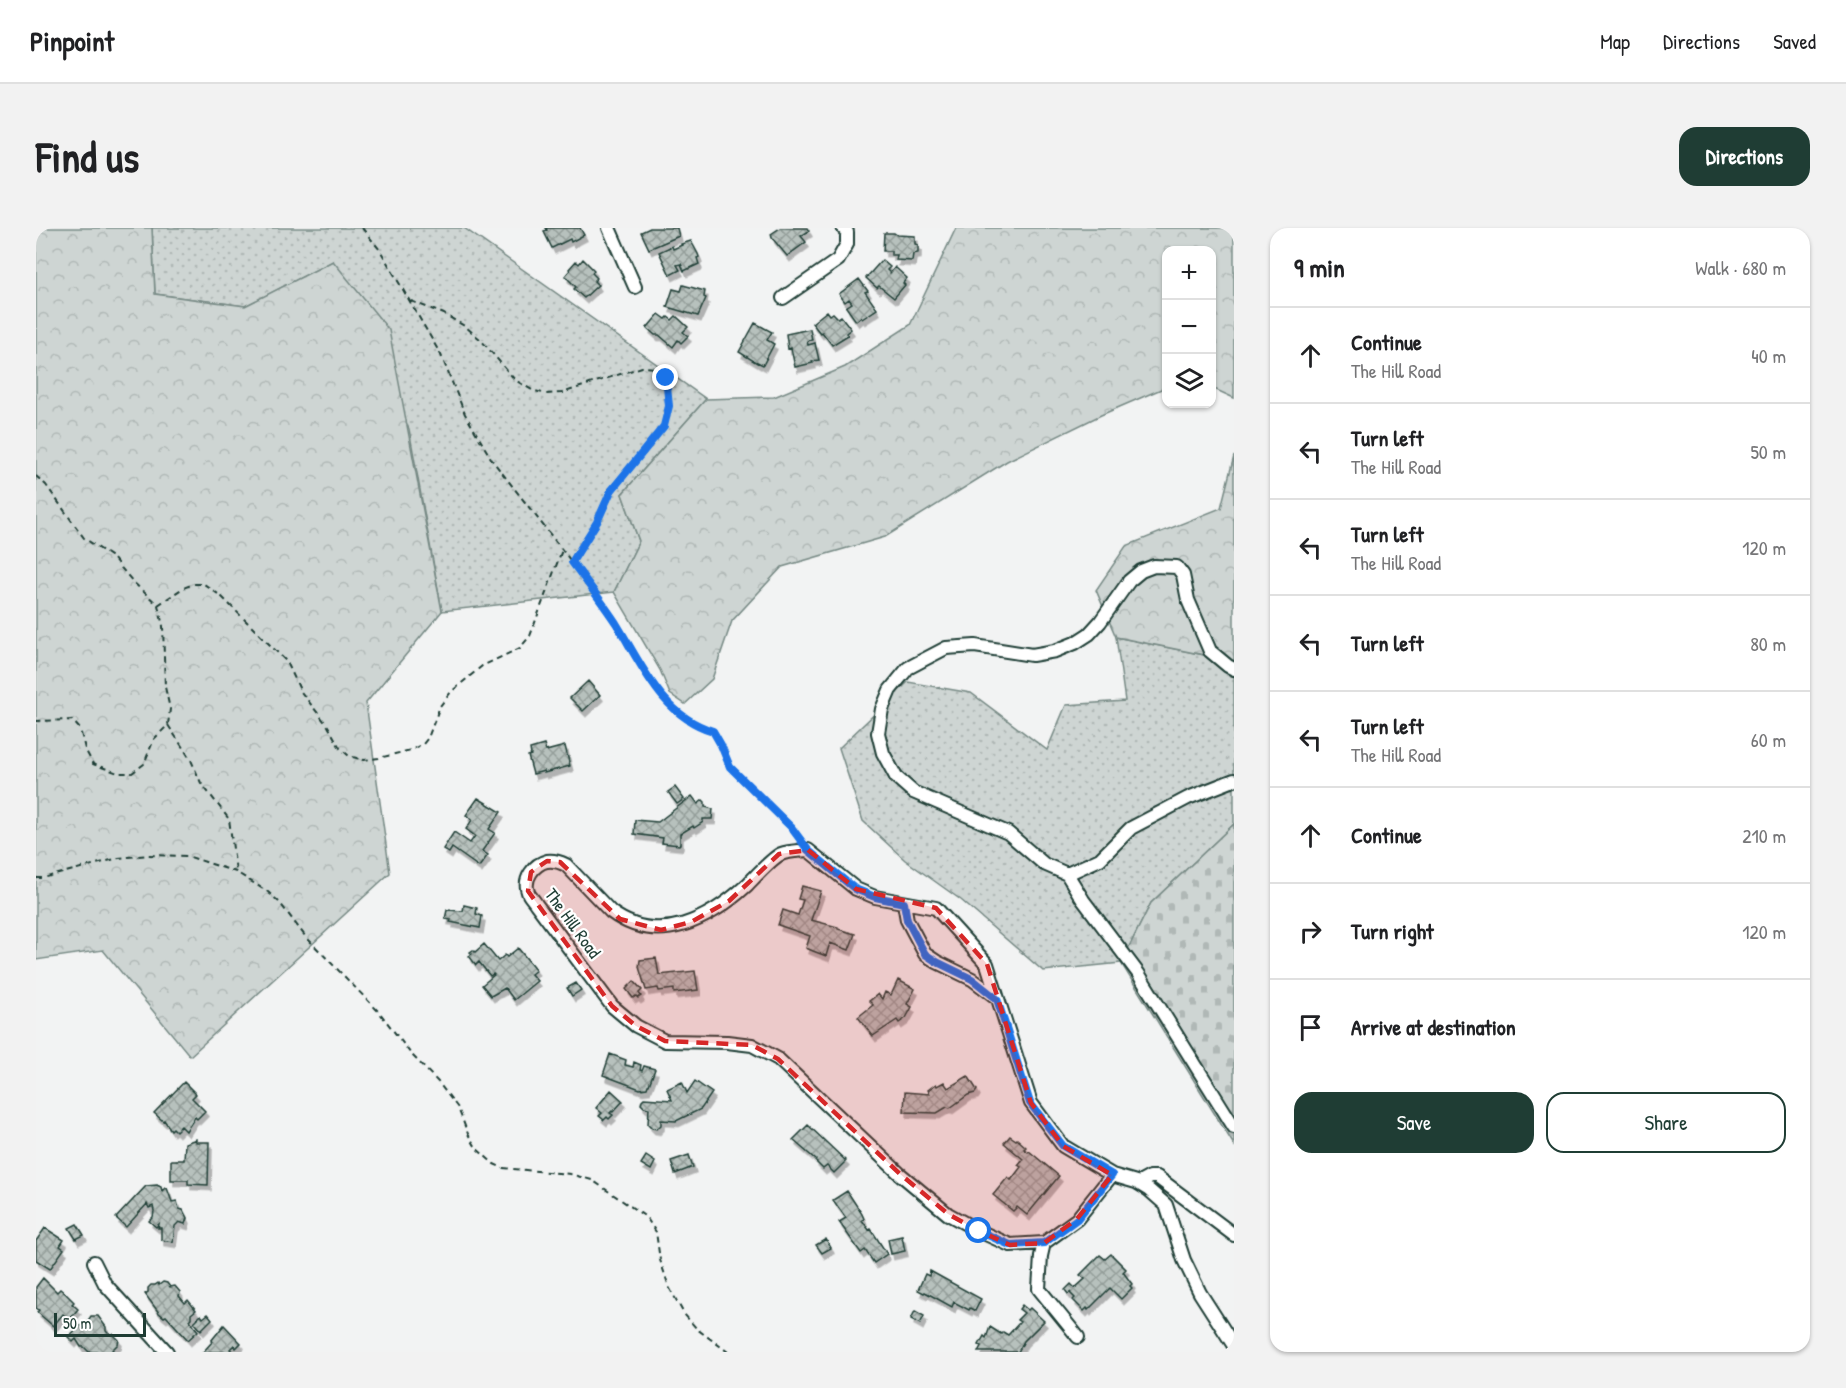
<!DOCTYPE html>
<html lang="en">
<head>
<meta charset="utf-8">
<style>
	body { margin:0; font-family:"Patrick Hand",sans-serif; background:#f2f2f2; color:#202124 }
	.controls { position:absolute; right:18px; top:18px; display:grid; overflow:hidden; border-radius:12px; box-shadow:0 2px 4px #0004 }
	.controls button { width:54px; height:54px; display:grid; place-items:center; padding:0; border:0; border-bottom:2px solid #e0e0e0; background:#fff; color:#202124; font:30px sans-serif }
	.scale { position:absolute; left:18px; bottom:15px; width:92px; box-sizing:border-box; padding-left:6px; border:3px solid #1f3d34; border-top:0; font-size:16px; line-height:21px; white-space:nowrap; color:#1f3d34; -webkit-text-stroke:4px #fff; paint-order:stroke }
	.stop { position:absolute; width:18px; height:18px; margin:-14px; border:4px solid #1a73e8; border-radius:50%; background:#fff }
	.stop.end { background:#1a73e8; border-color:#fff; box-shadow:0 2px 6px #0008 }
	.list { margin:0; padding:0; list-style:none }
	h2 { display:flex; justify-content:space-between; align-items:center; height:78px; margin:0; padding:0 24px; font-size:26px }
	h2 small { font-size:20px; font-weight:400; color:#757577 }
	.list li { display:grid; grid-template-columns:39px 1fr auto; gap:18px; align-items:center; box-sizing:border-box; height:96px; padding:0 24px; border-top:2px solid #e0e0e0 }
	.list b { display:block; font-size:22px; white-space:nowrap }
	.list p { margin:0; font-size:20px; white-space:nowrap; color:#757577 }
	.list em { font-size:20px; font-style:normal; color:#757577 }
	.actions { display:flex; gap:12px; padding:18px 24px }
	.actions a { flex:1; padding:14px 0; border:2px solid #1f3d34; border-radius:18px; text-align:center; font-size:21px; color:#1f3d34 }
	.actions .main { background:#1f3d34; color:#fff }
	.icon { flex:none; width:33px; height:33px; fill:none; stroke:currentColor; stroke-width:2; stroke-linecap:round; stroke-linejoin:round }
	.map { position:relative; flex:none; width:1198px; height:1124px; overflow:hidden; border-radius:18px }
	header { display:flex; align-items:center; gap:36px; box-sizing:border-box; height:84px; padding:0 30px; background:#fff; border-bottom:2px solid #e0e0e0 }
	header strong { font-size:28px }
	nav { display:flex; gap:33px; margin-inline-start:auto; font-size:21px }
	.intro { display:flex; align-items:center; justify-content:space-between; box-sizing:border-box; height:144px; padding:0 36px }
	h1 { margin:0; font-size:42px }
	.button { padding:15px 27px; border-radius:18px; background:#1f3d34; color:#fff; font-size:21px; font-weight:700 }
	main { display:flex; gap:36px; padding:0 36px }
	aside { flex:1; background:#fff; border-radius:18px; box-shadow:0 2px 4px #0004 }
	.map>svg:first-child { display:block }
</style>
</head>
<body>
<header>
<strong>Pinpoint</strong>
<nav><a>Map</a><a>Directions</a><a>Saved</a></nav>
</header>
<div class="intro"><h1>Find us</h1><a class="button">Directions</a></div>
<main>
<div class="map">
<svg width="1198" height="1124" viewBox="0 0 1198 1124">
	<defs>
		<pattern id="grass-dots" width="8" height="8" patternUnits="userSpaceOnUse" patternTransform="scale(1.5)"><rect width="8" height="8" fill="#ced5d3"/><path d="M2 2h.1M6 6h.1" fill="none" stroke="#b0b8b6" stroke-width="1.8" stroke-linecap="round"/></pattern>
		<pattern id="forest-crowns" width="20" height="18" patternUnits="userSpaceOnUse" patternTransform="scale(1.5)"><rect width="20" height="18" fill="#ced5d3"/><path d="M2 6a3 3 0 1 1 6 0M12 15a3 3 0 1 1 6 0" fill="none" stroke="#b0b8b6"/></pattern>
		<pattern id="cemetery-stones" width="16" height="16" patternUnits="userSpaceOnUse" patternTransform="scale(1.5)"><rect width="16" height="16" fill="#ced5d3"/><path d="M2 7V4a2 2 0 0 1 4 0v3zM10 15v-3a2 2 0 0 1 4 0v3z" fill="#b0b8b6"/></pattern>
		<pattern id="building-cross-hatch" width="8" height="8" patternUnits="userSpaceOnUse" patternTransform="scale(1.5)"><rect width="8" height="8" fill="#b7c1bd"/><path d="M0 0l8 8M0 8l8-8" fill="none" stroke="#949e9a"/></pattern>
		<filter id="shadow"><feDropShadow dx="3" dy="5.5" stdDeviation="0" flood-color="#0004"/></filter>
	</defs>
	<rect width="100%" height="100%" fill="#f2f3f3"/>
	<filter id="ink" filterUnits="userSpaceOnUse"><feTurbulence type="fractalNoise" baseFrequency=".0167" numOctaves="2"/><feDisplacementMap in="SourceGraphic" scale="12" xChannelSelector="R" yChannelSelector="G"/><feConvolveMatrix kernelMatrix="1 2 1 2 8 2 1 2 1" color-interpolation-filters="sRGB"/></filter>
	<g filter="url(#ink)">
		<!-- grass -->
		<path fill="url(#grass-dots)" stroke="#768984" stroke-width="1.5" d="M116 0H428L670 171 586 266 603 313 578 364 406 383 373 201 297 33 209 78 119 66Z
			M1080 409 1198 433V596L1115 675 1085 735 1007 743 925 672 869 632 827 593 803 520 872 454 935 465 1011 522 1030 477 1089 473Z"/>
		<!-- forest -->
		<path fill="url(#forest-crowns)" stroke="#768984" stroke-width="1.5" d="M0 0H116L119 66 209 78 297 33 353 102 406 383 330 475 354 645 154 828 67 722 0 732Z
			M920 0H1198V170L1176 160V22H1130V159L1065 187 971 233 849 309 746 339 696 393 676 451 649 476 634 466 624 442 578 364 603 313 586 266 670 171 738 169 809 139 874 97Z
			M1198 228V433L1080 409 1060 362 1090 318 1185 280Z"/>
		<!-- cemetery -->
		<path fill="url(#cemetery-stones)" stroke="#768984" stroke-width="1.5" d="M1198 596V917L1085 735 1115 675Z"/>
		<!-- building -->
		<path fill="url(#building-cross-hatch)" stroke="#1f3d34" stroke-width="1.5" filter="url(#shadow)" d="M510 0H544L548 7 535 14 534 11 516 20 509 6 508 3 511 2Z
			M614 0H641L643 8 613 21 605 4Z
			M744 0H771L773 3 765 8 770 14 751 28 736 10 735 6Z
			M848 5H858L861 7 879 8V16L882 17V25L877 26 876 33 860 32 861 27H855V23H847Z
			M655 13 662 26 663 29 661 30 663 36 648 43 645 36 641 37 644 42 634 47 623 24 636 18 637 21 646 17 645 16Z
			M547 31 558 42 556 45 561 50 558 53 562 57 548 70 538 61 540 59 529 48 534 42 533 41 540 33 543 36Z
			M846 32 854 39 851 42 854 45 859 39 871 50 867 55 869 57 858 70 843 58 841 60 830 50Z
			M823 51 832 63 829 64 841 81 826 91 825 89 820 93 810 79 816 75 813 71 809 74 803 66Z
			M647 57 669 63 668 69 670 70 662 88 631 79 637 61 645 63Z
			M791 83 794 87 797 85 802 90 805 88 815 101 810 105 812 107 796 117 786 104 784 105 776 95Z
			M623 86 630 91 632 89 636 92 640 88 652 99 647 104 652 108 645 115 642 112 637 119 623 107H619L611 100Z
			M719 95 736 104 731 112 738 116 727 137 721 134V135L703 124Z
			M774 101 776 112 771 113 772 117 779 115 783 132 776 133 777 135 759 139 755 120 752 121 750 106Z
			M552 453 564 467 547 483 534 470Z
			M508 517 510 523 529 518 534 538 508 545V543L497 546 492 528 495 527 494 521Z
			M639 559 648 571 641 576 632 564Z
			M656 568 662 576 667 572 669 574V579L677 581 676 591H667V594L658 600 657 598 644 606V616L643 617 626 615 627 610 598 606 599 592 622 594Z
			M442 570 465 584 453 601 459 605 446 623 452 627 443 639 416 620 413 625 407 621 418 604 434 615 439 608 430 601 436 592 430 587Z
			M766 658 785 663 775 692 802 699V701L819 706 813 722 794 715 790 728 777 723 770 720 774 708 742 697 747 682 762 687 767 672 762 671Z
			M428 677 441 680 440 686 446 688 444 700 414 694 415 692 409 691 411 682 427 683Z
			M448 716 462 733 469 727 471 729 482 720 500 742 495 746 501 753 478 772 469 760 455 768 446 757 458 747 457 746 454 748 443 734 440 737 433 728 436 726 434 724 437 722 439 724Z
			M620 730 623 747 659 743 662 762 638 765V761L623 763 622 760 610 762 603 739 604 732Z
			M862 752 879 761 871 776 876 779 870 790 863 795 861 792 837 808 822 789 837 777 833 773 842 766 846 771 849 764 855 767Z
			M598 753 606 762 603 765 605 768 602 770 600 768 597 770 590 761Z
			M540 755 545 762 536 768 531 760Z
			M574 826 590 832 589 837 597 839 598 834 605 837 604 842 606 843 608 838 619 841 613 857H612L611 860 604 861 567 847Z
			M932 848 941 862 939 865 932 867 914 880 911 879 901 885 868 884 869 864 894 866 892 862 900 856 901 858 908 854 912 860Z
			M659 853 676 865 665 881 640 893 625 892V897L621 901 616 900 612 896 613 880 608 879 605 876 606 872 608 870 636 872 631 861 646 854 651 865Z
			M148 854 160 866 156 870 169 883 161 891 159 889 150 903 145 898 140 903 137 900 135 902 128 892 127 893 118 885Z
			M575 862 587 873 577 884 576 883 574 885 577 887 573 891 571 889 568 892 563 888 566 885 560 880Z
			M772 897 810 933 798 945 791 938 787 941 779 933 780 932 757 912Z
			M974 908 980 912 981 911 990 919 988 921 992 924 993 923 1023 948 991 987 981 979 977 983 957 967 972 949 975 952 985 939 982 937 987 931 968 915Z
			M160 911V914H173L172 957 152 956V952H135V932H148L149 915Z
			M653 927 657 939 639 946 635 933Z
			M610 928 619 934 615 942 605 936Z
			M121 957 125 959 126 963 129 960H131L136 974 141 973 143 981 147 982 151 990 149 996 143 994 139 998 137 1014 125 1012V1000H122L123 996 120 999 113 993 117 989 118 983 117 978 113 980 111 976 90 999 80 990 110 958Z
			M811 963 826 986 828 991 826 992 833 1002 835 1001 851 1026 838 1035 829 1022 825 1025 803 994 810 990 797 972Z
			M41 996 48 1007 40 1011 33 1000Z
			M9 1000 28 1012 24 1018 28 1021 14 1041 0 1032V1013Z
			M866 1008 869 1023 855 1026 852 1011Z
			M790 1011 795 1020 786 1025 780 1017Z
			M1075 1026 1090 1041 1087 1044 1096 1056 1094 1058 1096 1060 1085 1071 1074 1060 1052 1082 1051 1080 1048 1083 1037 1072 1039 1070 1034 1065 1035 1064 1032 1066 1029 1062 1035 1056 1039 1060 1049 1051 1044 1047 1064 1027 1069 1031Z
			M894 1043 945 1071 939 1083 934 1080 933 1082 918 1074 916 1079 889 1064 888 1065 882 1062 889 1046 893 1048Z
			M7 1050 21 1064 24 1061 30 1066 38 1074 36 1076 42 1081 33 1092 27 1086 17 1098 1 1084 3 1082 0 1080V1059Z
			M127 1054 131 1055 134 1059 139 1058 144 1064 143 1068 149 1075 152 1072 160 1082 155 1086V1090L153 1092 162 1103 152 1112 130 1088 128 1089 123 1085 109 1066 112 1064V1060L115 1057H119L122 1055 123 1057Z
			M986 1077 992 1082 994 1080 1008 1093 988 1113 982 1124H942L945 1118 943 1117 948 1108 950 1110 954 1099 965 1106 967 1104 972 1107 984 1094 981 1092 988 1085 983 1081Z
			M879 1083 888 1088 884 1096 875 1091Z
			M172 1086 176 1091 165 1102 158 1094 165 1087 167 1090Z
			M55 1088H62L70 1099V1103L73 1106H77L83 1112 82 1116 76 1122 78 1124H53L48 1119H45L40 1111 37 1114 32 1109 45 1097 47 1099 49 1097Z
			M188 1097 205 1115 200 1120 198 1117 194 1121 197 1124H167L176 1114 175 1113Z"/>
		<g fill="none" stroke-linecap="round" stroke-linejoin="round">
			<!-- minor casing -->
			<g stroke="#1f3d34" stroke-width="16">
				<path id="minor" d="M573 0 599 59
					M747 70 802 32 811 16V4L807 0
					M1198 441 1192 438 1174 423 1152 372 1147 347 1141 339 1118 338 1105 343 1093 353 1064 394 1053 406 1039 415 1019 423 996 427 939 418 910 420 889 431 872 440 854 462 846 481 842 505 847 525 860 549 877 564 972 605 1008 636 1031 646 1047 672 1102 745 1198 899
					M1031 646 1064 631 1095 600 1152 570 1198 552
					M868 675 871 692 889 726 901 734 936 751 961 770
					M1076 947 1041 991 1008 1015 974 1017 943 1003 912 986 864 946 742 831 716 817 691 814 629 813 600 798 576 778 500 676C498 672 493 668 492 664 487 651 498 636 511 633 518 632 524 634 530 637L575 684C622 719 673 692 711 657 718 650 737 629 745 626 753 623 763 623 772 622L820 661 839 669 900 680 951 736 995 875 1027 918 1076 947 1100 954 1113 962 1130 977 1148 1032 1164 1065 1198 1118
					M1103 955 1114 949H1121L1198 1007
					M1008 1015 1005 1028 1003 1061 1042 1109
					M58 1034 69 1056 131 1124"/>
			</g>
			<!-- path -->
			<path stroke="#1f3d34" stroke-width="2" stroke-dasharray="6 4.5" stroke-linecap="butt" d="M326 0 344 22 405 127 429 186 456 232 549 351 580 395 617 458 631 475 664 499 677 503 685 517 694 539 755 599 764 611
				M375 73 408 86 430 99 445 112 479 152 496 162 510 166 526 165 606 139 620 140 630 150 633 178 628 198 575 263 561 294 536 334
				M0 248 10 257 48 310 77 330 97 354 122 377 127 398 129 459 134 481 132 497 118 511 108 536 96 545H82L57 536 49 521 44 501 36 492 0 493
				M122 377 147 360 158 356H168L185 368 251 434 265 464 292 498 304 520 313 528 328 532 343 530 375 522 387 516 392 510 404 478 415 464 446 438 484 420 494 408 526 322
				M132 497 155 532 165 555 193 591 200 643
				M0 650H7L83 630 112 627 151 628 200 644 232 664 244 675 269 708 344 785 375 826 402 854 422 880 432 906 441 921 458 936 467 940 534 946 556 952 610 989 620 1004 624 1032 633 1059 648 1086 661 1101 692 1124"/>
			<!-- minor -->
			<use href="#minor" stroke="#fff" stroke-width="12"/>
		</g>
	</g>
	<g fill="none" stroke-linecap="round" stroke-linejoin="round" filter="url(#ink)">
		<!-- route -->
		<path stroke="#1a73e8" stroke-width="8" d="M630 150 633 178 628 198 575 263 561 294 536 334C551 354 566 374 580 395 606 437 626 488 677 503L685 517 694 539 755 599 772 622 819 661 839 669 868 675 871 692 889 726 901 734 936 751 961 771 994 875 1027 918 1076 947 1041 991 1008 1015 974 1017 943 1003"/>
	</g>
	<!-- marked area -->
	<path fill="#d62828" fill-opacity="0.2" stroke="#d62828" stroke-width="4.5" stroke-dasharray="12 8" stroke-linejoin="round" d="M772 622 820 661 900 680 951 736 995 875 1027 918 1076 947 1041 991 1008 1015 974 1017 943 1003 912 986 864 946 742 831 716 817 629 813 600 798 576 778 492 663 495 644 511 633 524 634 584 691 625 702 655 694 693 673 743 626Z"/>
	<g text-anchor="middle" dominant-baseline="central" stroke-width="4.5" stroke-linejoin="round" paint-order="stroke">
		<!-- street labels -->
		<g font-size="18" fill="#1f3d34" stroke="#fff">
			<text transform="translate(537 695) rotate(54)">The Hill Road</text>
		</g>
	</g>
</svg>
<div class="controls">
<button>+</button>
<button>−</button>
<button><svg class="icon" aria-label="layers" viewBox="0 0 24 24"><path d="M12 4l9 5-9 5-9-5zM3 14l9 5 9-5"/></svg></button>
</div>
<div class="scale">50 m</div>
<div class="stop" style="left:943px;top:1003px"></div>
<div class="stop end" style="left:630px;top:150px"></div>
</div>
<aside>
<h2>9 min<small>Walk · 680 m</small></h2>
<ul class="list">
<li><svg class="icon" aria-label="ahead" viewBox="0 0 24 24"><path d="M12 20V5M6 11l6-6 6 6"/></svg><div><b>Continue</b><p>The Hill Road</p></div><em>40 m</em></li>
<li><svg class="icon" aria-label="left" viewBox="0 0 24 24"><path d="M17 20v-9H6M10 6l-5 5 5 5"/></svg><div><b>Turn left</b><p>The Hill Road</p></div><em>50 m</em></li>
<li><svg class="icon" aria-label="left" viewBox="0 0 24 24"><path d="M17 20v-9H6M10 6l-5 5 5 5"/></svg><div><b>Turn left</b><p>The Hill Road</p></div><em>120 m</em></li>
<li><svg class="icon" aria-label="left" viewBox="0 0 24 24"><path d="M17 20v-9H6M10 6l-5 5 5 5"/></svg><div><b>Turn left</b></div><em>80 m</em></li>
<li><svg class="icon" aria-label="left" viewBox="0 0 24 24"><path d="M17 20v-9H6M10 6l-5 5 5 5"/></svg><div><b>Turn left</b><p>The Hill Road</p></div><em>60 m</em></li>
<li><svg class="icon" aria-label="ahead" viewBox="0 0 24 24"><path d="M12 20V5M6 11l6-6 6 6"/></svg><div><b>Continue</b></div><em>210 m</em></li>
<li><svg class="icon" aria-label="right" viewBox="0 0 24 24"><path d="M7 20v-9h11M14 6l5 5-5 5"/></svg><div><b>Turn right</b></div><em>120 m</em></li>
<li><svg class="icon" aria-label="arrive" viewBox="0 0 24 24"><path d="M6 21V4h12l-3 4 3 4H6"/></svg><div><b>Arrive at destination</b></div></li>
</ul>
<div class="actions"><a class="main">Save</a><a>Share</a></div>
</aside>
</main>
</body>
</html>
